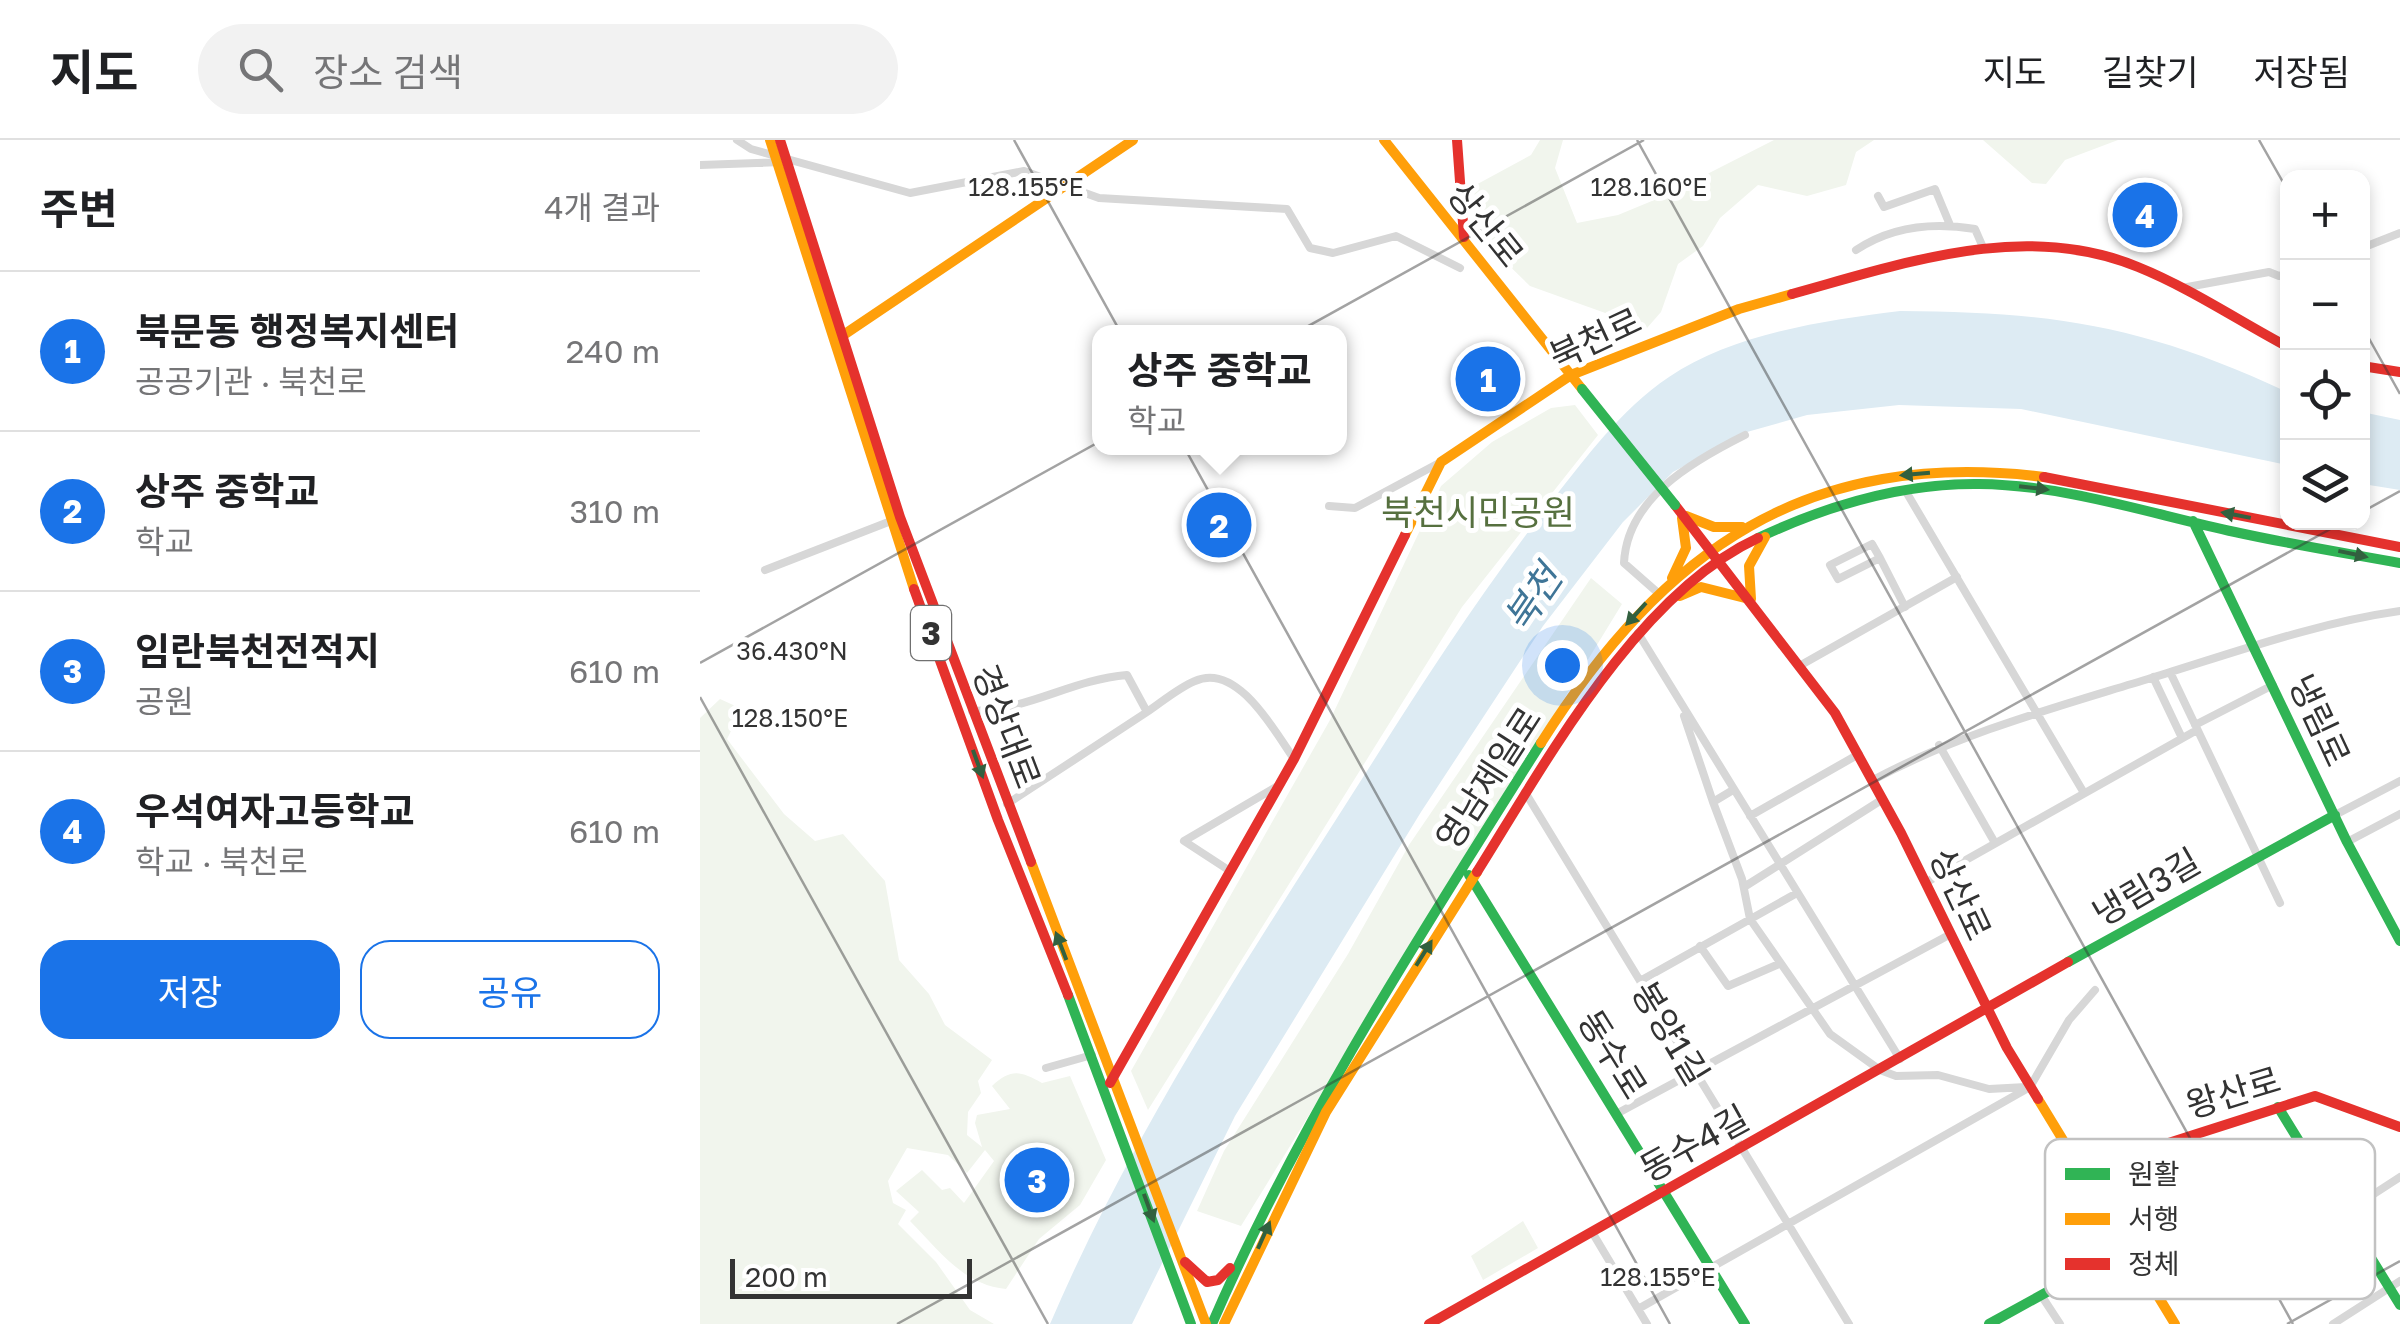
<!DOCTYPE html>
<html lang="ko">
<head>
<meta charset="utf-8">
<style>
	body { margin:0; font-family:"Golos Text","Noto Sans KR",sans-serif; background:#f2f2f2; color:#202124 }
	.controls { position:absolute; right:30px; top:30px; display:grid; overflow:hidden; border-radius:20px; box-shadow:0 5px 15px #0003 }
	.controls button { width:90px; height:90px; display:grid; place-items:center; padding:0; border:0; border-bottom:2px solid #e0e0e0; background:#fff; color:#202124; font:50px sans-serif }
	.scale { position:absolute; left:30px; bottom:25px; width:242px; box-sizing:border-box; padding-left:10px; border:5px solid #333; border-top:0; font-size:28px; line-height:35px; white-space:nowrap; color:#333; -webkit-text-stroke:8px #fff; paint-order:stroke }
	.you { position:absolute; left:862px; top:525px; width:35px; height:35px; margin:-25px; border:8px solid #fff; border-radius:50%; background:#1a73e8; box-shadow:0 0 0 15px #1a73e833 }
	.badge { display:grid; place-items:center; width:65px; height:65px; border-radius:50%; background:#1a73e8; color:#fff; font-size:32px; font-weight:700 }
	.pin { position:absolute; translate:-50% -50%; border:5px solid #fff; box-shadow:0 2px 10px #0006 }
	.popup { position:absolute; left:392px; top:185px; width:255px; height:130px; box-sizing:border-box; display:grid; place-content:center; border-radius:20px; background:#fff; filter:drop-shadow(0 2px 8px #0005); font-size:32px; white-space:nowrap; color:#757577 }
	.popup b { font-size:38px; color:#202124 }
	.popup::after { content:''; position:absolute; left:50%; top:100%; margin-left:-20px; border:20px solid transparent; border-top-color:#fff }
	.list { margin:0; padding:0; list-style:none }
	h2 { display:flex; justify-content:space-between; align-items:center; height:130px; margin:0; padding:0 40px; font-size:42px }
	h2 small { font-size:32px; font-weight:400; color:#757577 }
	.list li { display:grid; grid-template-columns:65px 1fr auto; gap:30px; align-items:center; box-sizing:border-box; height:160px; padding:0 40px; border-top:2px solid #e0e0e0 }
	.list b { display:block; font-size:38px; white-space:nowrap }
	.list p { margin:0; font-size:32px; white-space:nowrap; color:#757577 }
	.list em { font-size:32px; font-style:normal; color:#757577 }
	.actions { display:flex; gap:20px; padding:30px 40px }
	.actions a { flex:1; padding:22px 0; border:2px solid #1a73e8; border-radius:30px; text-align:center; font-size:35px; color:#1a73e8 }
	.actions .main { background:#1a73e8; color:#fff }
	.icon { flex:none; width:55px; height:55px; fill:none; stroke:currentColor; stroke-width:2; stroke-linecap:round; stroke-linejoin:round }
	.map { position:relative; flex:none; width:1700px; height:1184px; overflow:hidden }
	header { display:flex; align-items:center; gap:60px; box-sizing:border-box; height:140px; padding:0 50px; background:#fff; border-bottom:2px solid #e0e0e0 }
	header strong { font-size:48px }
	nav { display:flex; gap:55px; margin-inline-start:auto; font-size:35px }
	.search { width:700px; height:90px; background:#f2f2f2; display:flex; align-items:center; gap:25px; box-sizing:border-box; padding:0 35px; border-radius:55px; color:#757577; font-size:38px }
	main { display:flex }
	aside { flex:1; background:#fff }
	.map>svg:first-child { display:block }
</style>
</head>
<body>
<header>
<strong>지도</strong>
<div class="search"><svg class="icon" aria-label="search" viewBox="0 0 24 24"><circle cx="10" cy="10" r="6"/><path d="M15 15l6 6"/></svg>장소 검색</div>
<nav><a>지도</a><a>길찾기</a><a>저장됨</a></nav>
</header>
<main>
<aside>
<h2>주변<small>4개 결과</small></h2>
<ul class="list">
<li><span class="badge">1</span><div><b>북문동 행정복지센터</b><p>공공기관 · 북천로</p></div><em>240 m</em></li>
<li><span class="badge">2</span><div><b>상주 중학교</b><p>학교</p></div><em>310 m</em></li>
<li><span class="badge">3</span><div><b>임란북천전적지</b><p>공원</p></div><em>610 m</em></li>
<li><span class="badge">4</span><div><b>우석여자고등학교</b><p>학교 · 북천로</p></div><em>610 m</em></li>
</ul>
<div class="actions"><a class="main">저장</a><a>공유</a></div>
</aside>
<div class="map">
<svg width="1700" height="1184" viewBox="0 0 1700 1184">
	<rect width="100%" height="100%" fill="#fff"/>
	<!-- green -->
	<path fill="#f1f5ed" d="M840 0H863L855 28 877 83 918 75 964 56 1074 0H1174L1156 12 1146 45 1107 56 1058 45 1020 78 1003 106 978 124 961 172 947 188 830 146 794 111 772 47 831 15Z
		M1283 0H1418L1365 20 1346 44 1332 43Z
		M875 265 898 295 762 467 448 970 431 931 630 580 741 346 792 302 851 268Z
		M891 438 922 464 541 1086 497 1071 524 1011 648 814 709 705Z
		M20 559 42 569 27 599 84 674 115 701 143 694 185 741 199 820 229 854 245 885 292 920 278 941 281 953 268 972 267 995 282 1007 275 983 277 975 310 969 292 946C311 928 321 931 342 943L370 936 406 1020 380 1065 339 1099 306 1149C263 1145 239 1110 210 1081L219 1072 196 1051 222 1030 242 1050 250 1048 264 1063 294 1021 285 1010 267 1033 248 1015 207 1008 188 1041 193 1063 206 1070 198 1084 236 1122 270 1170 294 1184H0V578Z
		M823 1081 838 1108 783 1140 771 1116Z"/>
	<!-- water -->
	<path fill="#ddebf3" d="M1200 171C1356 172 1445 186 1587 252V325L1321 269 1199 265 1107 275 1047 292 973 332 923 382 843 486 721 672 535 976 432 1184H350C436 983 558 803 674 620 730 531 786 446 850 363 886 318 920 270 969 237 1032 194 1126 180 1200 171Z
		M1662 272 1700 280V350L1663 344Z"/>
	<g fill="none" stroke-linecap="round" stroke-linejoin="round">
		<!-- street -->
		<path stroke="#d7d7d7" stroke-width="8" d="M37 0 51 9 210 53 324 31 399 58 587 69 610 108 633 113 696 96 760 128
			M0 25 81 22
			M1178 56 1184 67 1235 49 1250 85
			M1662 108 1700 93
			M1156 110C1192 86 1233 82 1275 89L1282 105
			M1482 148 1569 132 1579 136 1588 133
			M1205 350 1384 653
			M629 366 655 368 741 322
			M1180 418 1172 404 1130 425 1138 439 1180 418 1205 467
			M65 430 191 381
			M957 452 924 423C927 358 993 321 1045 295
			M938 493 1200 919
			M1101 525 1257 437
			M1470 532 1580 763
			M1453 537 1482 598
			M272 571C330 570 370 540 427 535L447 572C462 562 478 548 495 541 537 522 574 590 594 619
			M984 576 1013 662
			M1495 585 1573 545
			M1239 605 1295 703
			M1173 640C1263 592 1354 568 1451 538 1533 513 1615 483 1700 471
			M1033 650 1013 662 1042 739 1050 779 1130 894 1180 930 1196 936 1238 935 1289 949 1326 947
			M825 652 1149 1184
			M307 664 447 572
			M1635 675 1700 641
			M1050 676 1159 614
			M1647 702 1700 674
			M530 731 484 701 576 647
			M1225 743 1497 590
			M1044 747 1183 659
			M1000 806 1028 846 1079 824
			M940 841 1097 753
			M346 928 392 915
			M918 973 1249 795
			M1643 1074 1700 1037
			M892 1092 947 1184
			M1341 1155 1360 1184
			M938 1169 1330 947 1369 880 1395 850
			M1633 1184 1700 1141"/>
		<!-- fast -->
		<path stroke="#30b455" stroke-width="10" d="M1493 381 1647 702 1700 801
			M1058 398C1126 366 1203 343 1279 344 1366 345 1451 374 1535 392 1589 404 1645 413 1700 423
			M769 735 1045 1184
			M1368 822 1635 675
			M368 855 491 1184
			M1578 967 1700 1165
			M512 1184C601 978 722 792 841 603
			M1289 1184 1604 1010"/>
		<!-- slow -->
		<path stroke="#ff9f0a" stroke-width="10" d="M70 0 214 449
			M684 0 882 249
			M139 198 433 0
			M986 376 1014 387H1042
			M705 395 741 322 871 235 1039 169 1092 154
			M972 438 986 408 982 378
			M980 456 1001 447 1049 459
			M1051 459 1049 426 1065 397
			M841 603C964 409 1107 308 1344 337
			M331 722 506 1184
			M1338 959 1475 1184
			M524 1184 626 972 777 732"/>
		<!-- jam -->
		<path stroke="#e5322d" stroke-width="10" d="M80 0 200 377 331 722
			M757 0 764 97
			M1092 154C1205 123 1324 80 1438 127 1490 148 1539 181 1588 207
			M1662 226 1700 232
			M1344 337 1700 407
			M975 365 1135 573 1201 693 1307 908 1338 959
			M214 449 298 680 368 855
			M777 732C846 622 937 454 1058 398
			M410 943 594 619 705 395
			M1381 1031 1615 956 1700 987
			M485 1122 507 1142 518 1140 530 1128
			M729 1184 1368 822"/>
		<!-- fast-bridge -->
		<path stroke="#30b455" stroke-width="10" d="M882 249 975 365"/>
	</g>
	<!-- one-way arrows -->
	<defs><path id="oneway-solid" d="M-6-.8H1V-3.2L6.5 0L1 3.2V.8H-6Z" transform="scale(2.5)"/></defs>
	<g fill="#32603f">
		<use href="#oneway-solid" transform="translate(1215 334) rotate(175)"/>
		<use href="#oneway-solid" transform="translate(1334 348) rotate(7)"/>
		<use href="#oneway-solid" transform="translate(1536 375) rotate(-169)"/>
		<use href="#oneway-solid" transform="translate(1653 414) rotate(12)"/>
		<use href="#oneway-solid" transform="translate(936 474) rotate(132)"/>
		<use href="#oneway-solid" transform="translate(278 624) rotate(70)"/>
		<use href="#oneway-solid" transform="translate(361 806) rotate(-111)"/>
		<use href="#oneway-solid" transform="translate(724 813) rotate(-58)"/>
		<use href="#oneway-solid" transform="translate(449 1068) rotate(70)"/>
		<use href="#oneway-solid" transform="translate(564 1095) rotate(-66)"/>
	</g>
	<!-- ticks -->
	<path fill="none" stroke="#333" stroke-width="2.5" stroke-opacity="0.45" d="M314 0 970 1184M937 0 1593 1184M1559 0 1588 51M1662 186 1700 254M1662 372 1700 351M0 523 944 0M0 557 348 1184M197 1184 1643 382M1587 1184 1700 1121"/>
	<g text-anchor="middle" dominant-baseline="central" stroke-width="10" stroke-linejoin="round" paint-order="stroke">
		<!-- shield labels -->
		<rect fill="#fff" stroke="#707070" stroke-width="2.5" x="211" y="466" width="40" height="54" rx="8"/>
		<g font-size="32" font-weight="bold" fill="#333">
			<text x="231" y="493">3</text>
		</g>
		<!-- street labels -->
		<g font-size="35" fill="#333" stroke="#fff">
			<text transform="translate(786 84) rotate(51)">상산로</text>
			<text transform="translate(895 198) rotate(-25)">북천로</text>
			<text transform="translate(1620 580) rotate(65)">냉림로</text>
			<text transform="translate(307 586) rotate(69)">경상대로</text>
			<text transform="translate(788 638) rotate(-57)">영남제일로</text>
			<text transform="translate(1446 747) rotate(-30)">냉림3길</text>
			<text transform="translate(1261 754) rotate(65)">상산로</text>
			<text transform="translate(971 893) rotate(59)">봉양1길</text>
			<text transform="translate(913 914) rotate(58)">동수로</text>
			<text transform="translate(1533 952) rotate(-17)">왕산로</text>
			<text transform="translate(994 1003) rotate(-29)">동수4길</text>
		</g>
		<!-- park labels -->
		<g font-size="35" fill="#56703f" stroke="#fff">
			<text x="778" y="372">북천시민공원</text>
		</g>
		<!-- water labels -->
		<g font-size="38" font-style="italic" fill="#3f7597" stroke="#fff">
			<text transform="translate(832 458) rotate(-56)">북천</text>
		</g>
	</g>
	<!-- legend -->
	<rect x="1345" y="999" width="330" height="160" rx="15" fill="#fff" stroke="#c2c2c2" stroke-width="2.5"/>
	<rect x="1365" y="1028" width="45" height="12" fill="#30b455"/>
	<rect x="1365" y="1073" width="45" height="12" fill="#ff9f0a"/>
	<rect x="1365" y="1118" width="45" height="12" fill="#e5322d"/>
	<g font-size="28" fill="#333">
		<text x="1428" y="1044">원활</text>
		<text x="1428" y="1089">서행</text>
		<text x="1428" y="1134">정체</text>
	</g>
	<g font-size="25" text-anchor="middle" fill="#333" stroke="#fff" stroke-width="10" stroke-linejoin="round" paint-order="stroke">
		<text x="326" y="56">128.155°E</text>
		<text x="949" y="56">128.160°E</text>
		<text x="92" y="520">36.430°N</text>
		<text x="90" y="587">128.150°E</text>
		<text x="958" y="1146">128.155°E</text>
	</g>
</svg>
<div class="controls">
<button>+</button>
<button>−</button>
<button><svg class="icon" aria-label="locate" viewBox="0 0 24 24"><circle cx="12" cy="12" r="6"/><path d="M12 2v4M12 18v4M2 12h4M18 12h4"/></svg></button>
<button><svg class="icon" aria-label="layers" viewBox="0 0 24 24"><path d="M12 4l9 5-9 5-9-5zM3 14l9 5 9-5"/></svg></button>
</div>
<div class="scale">200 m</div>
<div class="you"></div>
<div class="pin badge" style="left:788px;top:239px">1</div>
<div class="pin badge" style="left:519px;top:385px">2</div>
<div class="popup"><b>상주 중학교</b>학교</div>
<div class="pin badge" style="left:337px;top:1040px">3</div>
<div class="pin badge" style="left:1445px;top:75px">4</div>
</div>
</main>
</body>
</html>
